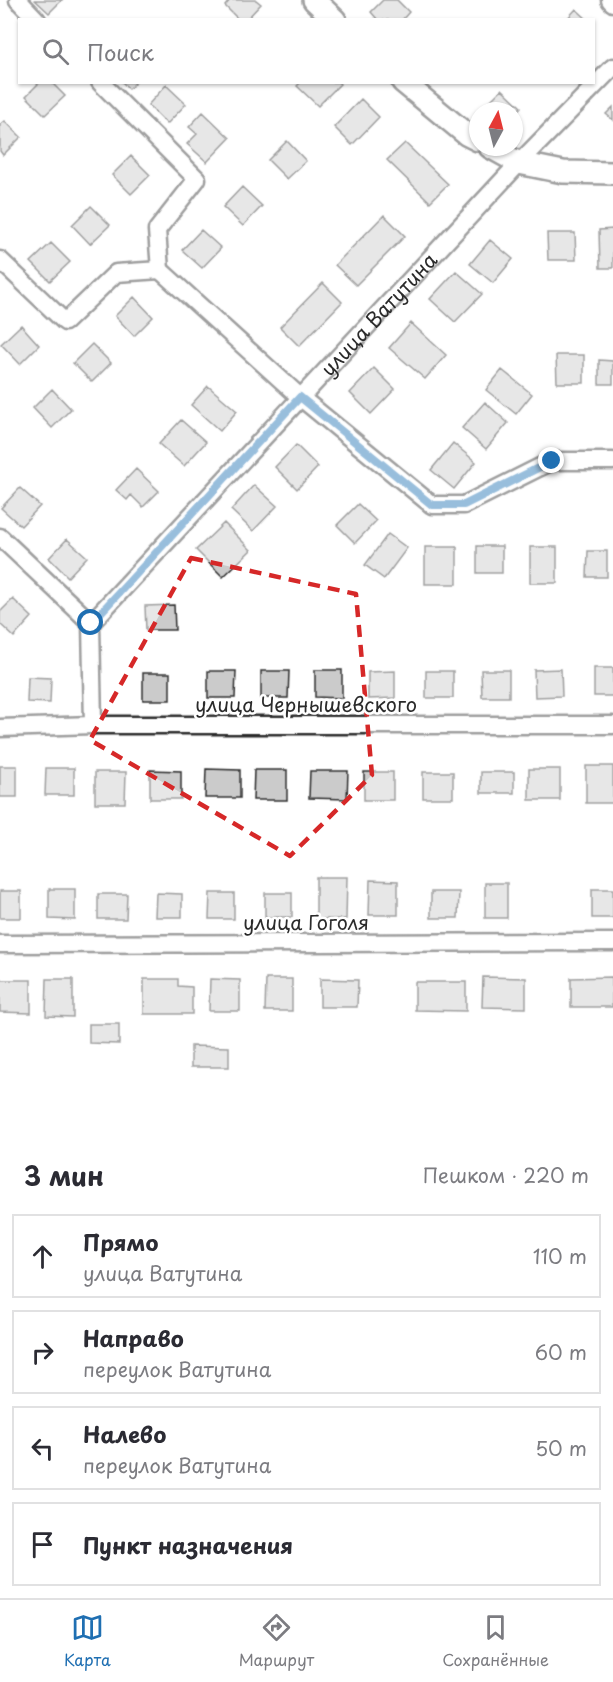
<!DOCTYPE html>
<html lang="ru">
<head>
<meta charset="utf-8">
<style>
	body { margin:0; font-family:"Playpen Sans",sans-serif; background:#f7f7f7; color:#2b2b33 }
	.compass { position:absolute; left:469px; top:102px; width:54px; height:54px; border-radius:50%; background:#fff; box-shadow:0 2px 4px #0004; rotate:7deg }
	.stop { position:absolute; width:18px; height:18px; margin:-14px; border:4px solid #1f6fb2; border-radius:50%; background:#fff }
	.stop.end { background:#1f6fb2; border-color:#fff; box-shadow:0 2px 6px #0008 }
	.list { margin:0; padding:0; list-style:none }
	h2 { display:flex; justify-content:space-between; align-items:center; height:78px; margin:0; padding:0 24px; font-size:26px }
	h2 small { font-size:20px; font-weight:400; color:#7c7c81 }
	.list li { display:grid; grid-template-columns:39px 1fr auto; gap:18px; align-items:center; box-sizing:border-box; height:84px; margin:0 12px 12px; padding:0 12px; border:2px solid #e1e1e2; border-radius:0px }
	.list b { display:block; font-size:22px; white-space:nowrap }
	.list p { margin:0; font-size:20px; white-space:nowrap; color:#7c7c81 }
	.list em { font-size:20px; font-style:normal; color:#7c7c81 }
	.icon { flex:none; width:33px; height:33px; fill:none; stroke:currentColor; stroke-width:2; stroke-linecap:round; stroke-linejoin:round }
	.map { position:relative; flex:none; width:613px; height:1136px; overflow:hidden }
	.search { position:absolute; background:#fff; box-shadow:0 2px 4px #0004; left:18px; right:18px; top:18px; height:66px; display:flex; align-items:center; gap:15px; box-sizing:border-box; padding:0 21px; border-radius:0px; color:#7c7c81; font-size:22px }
	.sheet { height:462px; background:#fff }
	nav { display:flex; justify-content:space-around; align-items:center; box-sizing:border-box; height:84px; border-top:2px solid #e1e1e2; background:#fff; font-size:16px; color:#7c7c81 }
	nav a { display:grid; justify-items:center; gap:3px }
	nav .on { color:#1f6fb2 }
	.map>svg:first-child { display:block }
</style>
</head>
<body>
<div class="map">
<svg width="613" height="1136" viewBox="0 0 613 1136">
	<rect width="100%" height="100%" fill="#fff"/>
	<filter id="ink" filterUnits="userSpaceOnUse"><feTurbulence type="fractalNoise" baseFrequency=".0167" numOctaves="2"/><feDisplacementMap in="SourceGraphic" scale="12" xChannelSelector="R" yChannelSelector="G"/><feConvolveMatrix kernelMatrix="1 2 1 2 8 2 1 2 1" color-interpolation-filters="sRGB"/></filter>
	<g filter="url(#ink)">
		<!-- building -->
		<path fill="#cbcbcb" stroke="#2b2b2b" stroke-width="1.5" d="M35 0H62L49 13Z
			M230 0H256L261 4 246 20H239L225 6Z
			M383 0H397L409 12 402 20H378L371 12Z
			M576 9 588 20H566Z
			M40 82H51L65 96 45 115 26 96Z
			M122 82H136L129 89Z
			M301 82H338L340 84 318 106 297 86Z
			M166 85 186 104 167 124 148 105Z
			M502 89 521 107 514 115V111H480Z
			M361 99 379 117 352 145 334 127Z
			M613 107V120L606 114Z
			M203 112 230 138 207 162 187 144 197 134 189 127Z
			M5 121 21 137 3 155 0 151V125Z
			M287 141 306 161 287 179 268 160Z
			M405 143 448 184 430 202 387 160Z
			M131 156 150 175 131 194 112 175Z
			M242 187 262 206 243 226 223 207Z
			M91 206 110 225 90 244 72 225Z
			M384 215 405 236 356 285 335 265Z
			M613 229V268H600L599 230Z
			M201 230 221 248 202 268 182 250Z
			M547 233H575L576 260H548Z
			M490 240 513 259 493 283 470 264Z
			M51 243 70 262 50 281 31 262Z
			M456 271 482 294 455 322 430 299Z
			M323 283 342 302 299 346 280 327Z
			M134 297 153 317 134 336 115 316Z
			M411 323 446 355 425 379 389 348Z
			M21 325 39 345 20 364 1 344Z
			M92 344 111 363 92 382 73 363Z
			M556 355H584V383H557Z
			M599 360 613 361V384H599Z
			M374 368 395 389 371 414 350 393Z
			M502 370 532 394 516 414 486 390Z
			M208 386 237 411 220 431 191 405Z
			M52 389 71 409 52 428 33 408Z
			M485 402 508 423 486 449 462 428Z
			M181 420 206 442 184 466 159 444Z
			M453 443 476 462 454 489 431 470Z
			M296 445 318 467 297 489 275 467Z
			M136 469 159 491 143 507 131 495 127 500 116 490Z
			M254 485 277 506 253 531 231 510Z
			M20 488 40 506 21 526 1 508Z
			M358 504 376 521 355 543 337 525Z
			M224 523 251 550 223 577 196 550Z
			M388 534 407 548 384 579 365 565Z
			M67 539 87 557 68 577 49 558Z
			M477 546H502V573H477Z
			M425 547H457V584H425Z
			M530 547H557V583H530Z
			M588 551H607V577H587Z
			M13 599 32 617 14 637 0 624V612Z
			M174 605 175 630H146L145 606Z
			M594 668H613V696H594Z
			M561 669 562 696 535 697 534 670Z
			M315 670H342V698L315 697Z
			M481 670H509V697H482Z
			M208 671H236L235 698H208Z
			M261 671H289L288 698H261Z
			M395 671V698L368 699V672Z
			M426 671H453V698H426Z
			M143 673H170V700H143Z
			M28 677 51 678 50 703 27 702Z
			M0 766H17V797H0Z
			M586 766H613V803H586Z
			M46 768H74V795H45Z
			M206 769 240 770V798H205Z
			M529 769H560V800H529Z
			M150 770 181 771V799H150Z
			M254 770H287V800H253Z
			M310 771H348L347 799 309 798Z
			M95 772H126L125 803H95Z
			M364 772H393V800H364Z
			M423 772H453V798H423Z
			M481 772H514V793H481Z
			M316 877H347L346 919H316Z
			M370 880 398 881V915H369Z
			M485 883H507V918H485Z
			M49 889H75V920L49 919Z
			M592 889H613V918H592Z
			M0 891H21V918H0Z
			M431 892H459L458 918H431Z
			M156 893 182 894V917H155Z
			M210 893H234V919H209Z
			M265 893H292V917H265Z
			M98 894H127L126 919H98Z
			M483 977 526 978V1008L482 1007Z
			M612 977V1007H571V978Z
			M47 979H73V1017L46 1016Z
			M144 979H178V986L192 987V1014H144Z
			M210 979 240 980V1011H209Z
			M266 979H292V1011H265Z
			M320 979 358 980 357 1007H320Z
			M0 980H31V1013L0 1012Z
			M415 982H466V1011L415 1010Z
			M89 1024H119V1044L89 1043Z
			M191 1046 229 1047V1067H191Z"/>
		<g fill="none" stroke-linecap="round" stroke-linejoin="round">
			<!-- minor casing -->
			<g stroke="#2b2b2b" stroke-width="21">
				<g id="minor">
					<path d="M18 0 37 20"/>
					<path d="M610 0 613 3"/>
					<path d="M0 260 65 322 116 273 160 270 157 230 197 179 100 82"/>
					<path d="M160 270 300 397 432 505H464L552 461H613"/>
					<path d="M0 537 91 623"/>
					<path id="s1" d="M91 623 519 163 613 67"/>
					<path d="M91 623 93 725"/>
					<path d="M0 728 93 725H613"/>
					<path d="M0 944 613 942"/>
				</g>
			</g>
			<!-- tertiary casing -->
			<g stroke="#2b2b2b" stroke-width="26">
				<path id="tertiary" d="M314 0 335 20
					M403 82 466 134 478 140
					M490 147 519 163 563 172 613 173"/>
			</g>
			<!-- minor -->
			<use href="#minor" stroke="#fff" stroke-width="16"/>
			<!-- tertiary -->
			<use href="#tertiary" stroke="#fff" stroke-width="21"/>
		</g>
	</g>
	<g fill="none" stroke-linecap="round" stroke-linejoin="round" filter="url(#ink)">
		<!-- route -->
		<path stroke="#1f6fb2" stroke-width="8" d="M91 623 300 397 432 505H464L552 461"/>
	</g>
	<!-- marked area -->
	<path d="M0 0H613V1136H0ZM191 558 356 594 372 775 290 856 90 740Z" fill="#fff" fill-opacity=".55" fill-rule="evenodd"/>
	<path fill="none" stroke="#d62828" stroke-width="4.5" stroke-dasharray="12 8" stroke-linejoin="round" d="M191 558 356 594 372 775 290 856 90 740Z"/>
	<g text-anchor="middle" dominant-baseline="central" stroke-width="5" stroke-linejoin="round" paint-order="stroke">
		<!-- street labels -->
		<g font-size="20" fill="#2b2b2b" stroke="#fff">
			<text stroke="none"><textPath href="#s1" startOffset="422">улица Ватутина</textPath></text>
			<text x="306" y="704">улица Чернышевского</text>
			<text x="306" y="922">улица Гоголя</text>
		</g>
	</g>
</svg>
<svg class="compass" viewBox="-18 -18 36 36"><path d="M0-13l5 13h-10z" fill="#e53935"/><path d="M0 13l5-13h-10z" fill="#7c7c81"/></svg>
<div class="stop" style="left:91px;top:623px"></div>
<div class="stop end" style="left:552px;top:461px"></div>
<div class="search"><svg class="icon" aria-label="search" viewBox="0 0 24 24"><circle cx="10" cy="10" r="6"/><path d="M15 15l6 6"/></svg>Поиск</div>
</div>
<section class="sheet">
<h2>3 мин<small>Пешком · 220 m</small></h2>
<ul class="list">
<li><svg class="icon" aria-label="ahead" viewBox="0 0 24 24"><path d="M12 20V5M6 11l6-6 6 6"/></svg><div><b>Прямо</b><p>улица Ватутина</p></div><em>110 m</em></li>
<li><svg class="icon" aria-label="right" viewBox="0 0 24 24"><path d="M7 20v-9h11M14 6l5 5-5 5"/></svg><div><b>Направо</b><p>переулок Ватутина</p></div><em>60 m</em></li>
<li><svg class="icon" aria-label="left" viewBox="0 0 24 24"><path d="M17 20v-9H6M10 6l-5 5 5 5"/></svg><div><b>Налево</b><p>переулок Ватутина</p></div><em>50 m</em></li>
<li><svg class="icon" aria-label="arrive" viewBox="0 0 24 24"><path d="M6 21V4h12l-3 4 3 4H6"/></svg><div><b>Пункт назначения</b></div></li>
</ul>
</section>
<nav>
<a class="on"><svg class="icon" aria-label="map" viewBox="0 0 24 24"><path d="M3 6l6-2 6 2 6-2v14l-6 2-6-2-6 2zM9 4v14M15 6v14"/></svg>Карта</a>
<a><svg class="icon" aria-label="directions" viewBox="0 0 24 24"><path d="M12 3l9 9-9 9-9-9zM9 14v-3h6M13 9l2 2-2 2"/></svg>Маршрут</a>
<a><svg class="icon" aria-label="saved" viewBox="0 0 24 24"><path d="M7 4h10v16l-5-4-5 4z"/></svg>Сохранённые</a>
</nav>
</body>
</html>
